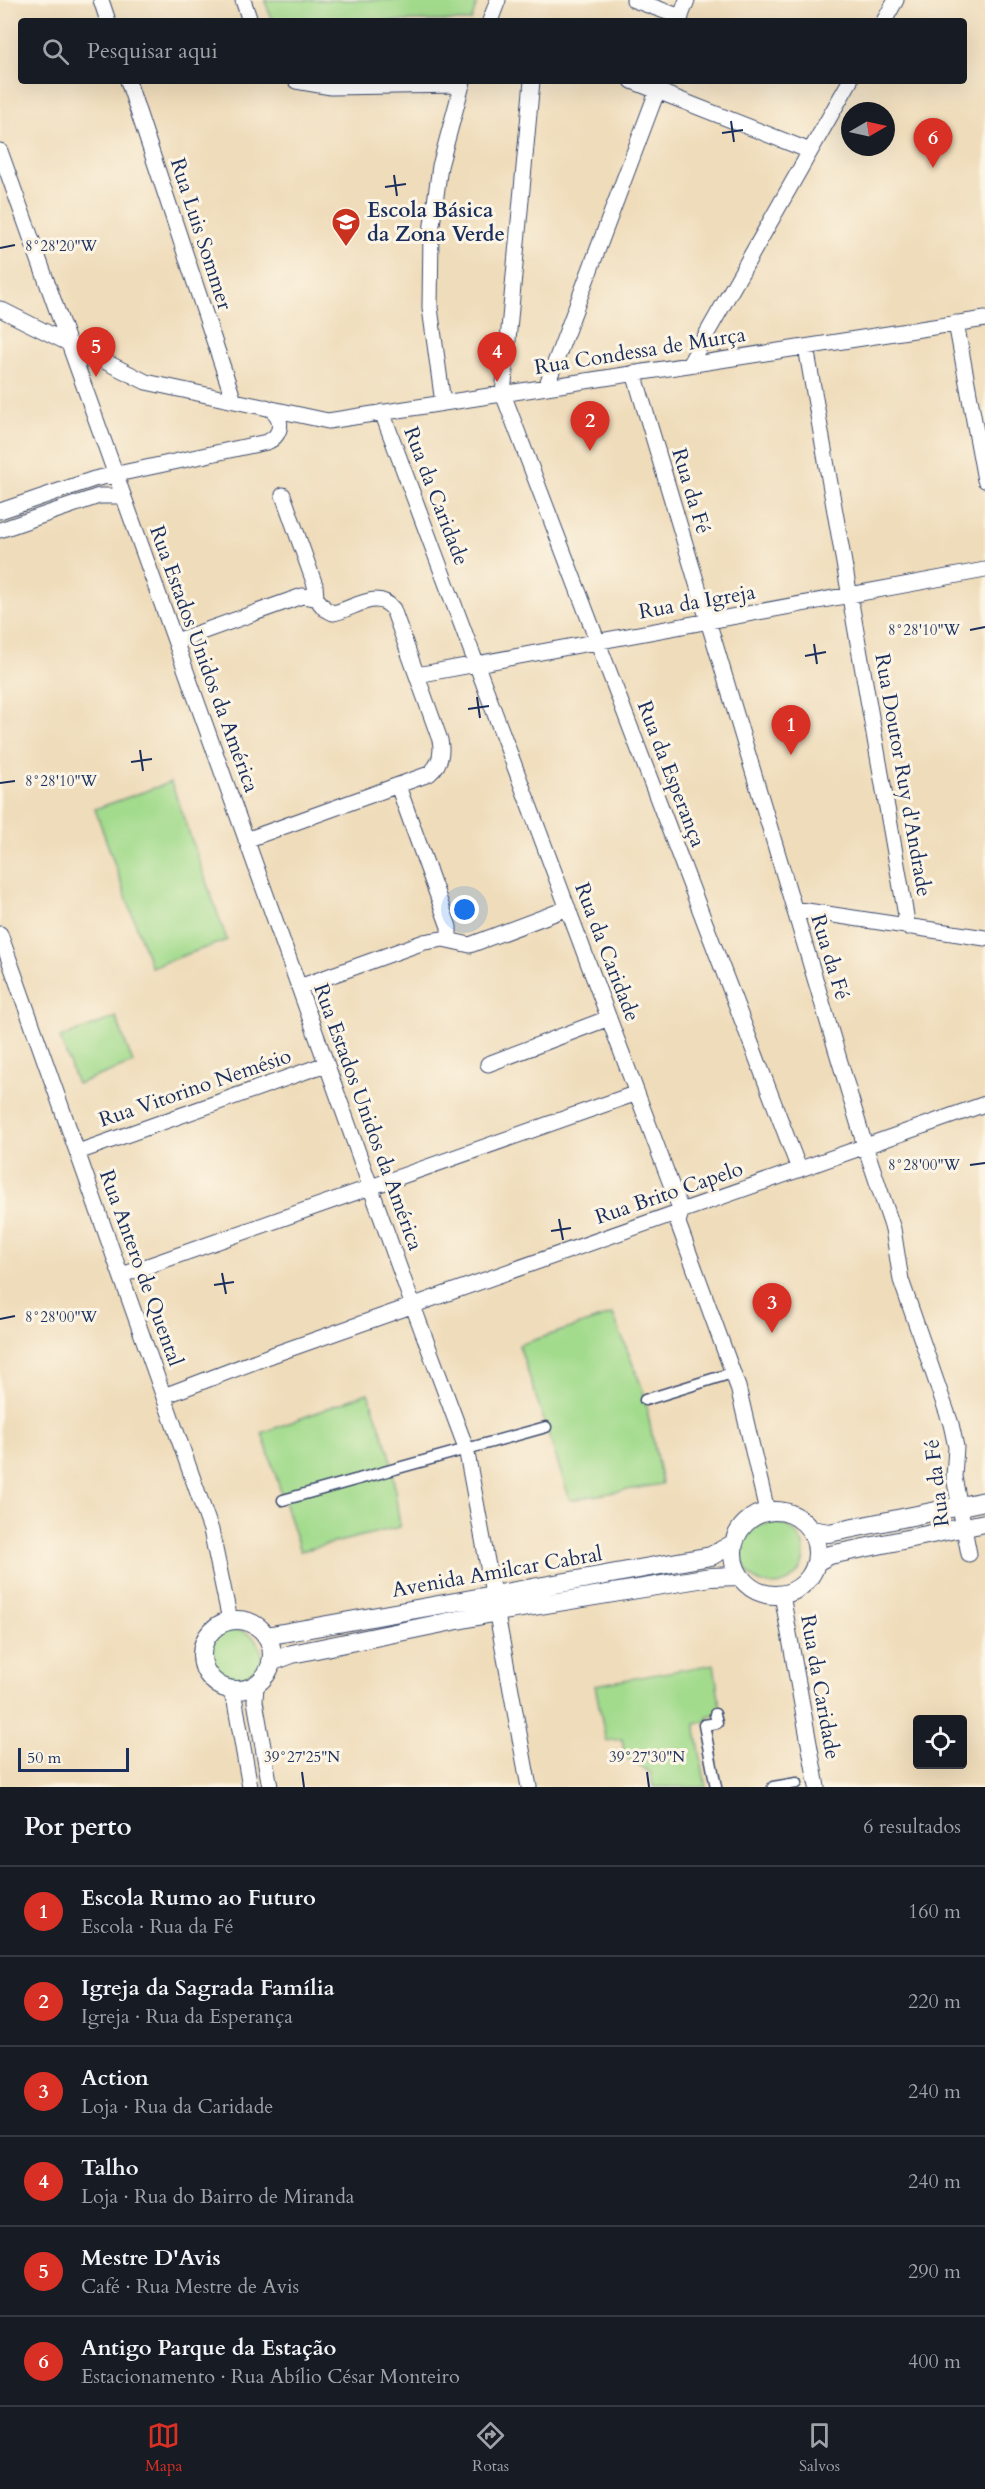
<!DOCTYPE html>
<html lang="pt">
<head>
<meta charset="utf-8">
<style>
	body { margin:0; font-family:Cardo,serif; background:#242831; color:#f1f3f6 }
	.controls { position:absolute; right:18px; bottom:18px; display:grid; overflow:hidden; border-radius:6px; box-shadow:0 6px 24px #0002 }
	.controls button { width:54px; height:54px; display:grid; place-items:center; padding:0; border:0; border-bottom:2px solid #363941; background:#171b24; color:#f1f3f6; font:30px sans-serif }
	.compass { position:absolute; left:841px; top:102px; width:54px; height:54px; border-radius:50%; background:#171b24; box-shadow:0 6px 24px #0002; rotate:81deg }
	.scale { position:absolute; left:18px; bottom:15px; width:111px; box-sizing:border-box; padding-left:6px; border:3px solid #1b2f5e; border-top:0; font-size:16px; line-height:21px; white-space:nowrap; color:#1b2f5e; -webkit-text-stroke:4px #fcf5e5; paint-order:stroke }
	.you { position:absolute; left:465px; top:910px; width:21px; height:21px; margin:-15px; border:4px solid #fff; border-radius:50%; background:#1a73e8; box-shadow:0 0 0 9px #1a73e833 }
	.badge { display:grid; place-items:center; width:39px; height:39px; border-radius:50%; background:#d93025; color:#fff; font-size:20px; font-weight:700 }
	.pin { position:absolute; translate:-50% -50px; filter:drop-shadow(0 2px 3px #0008) }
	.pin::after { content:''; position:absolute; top:32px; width:21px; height:18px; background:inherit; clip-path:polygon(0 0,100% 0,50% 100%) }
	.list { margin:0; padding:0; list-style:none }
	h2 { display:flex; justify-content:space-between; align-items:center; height:78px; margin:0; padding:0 24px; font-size:26px }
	h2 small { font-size:20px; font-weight:400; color:#9ea1a6 }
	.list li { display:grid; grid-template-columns:39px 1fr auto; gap:18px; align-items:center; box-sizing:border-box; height:90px; padding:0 24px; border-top:2px solid #363941 }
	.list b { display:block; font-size:22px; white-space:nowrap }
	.list p { margin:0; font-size:20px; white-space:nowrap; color:#9ea1a6 }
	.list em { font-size:20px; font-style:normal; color:#9ea1a6 }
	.icon { flex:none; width:33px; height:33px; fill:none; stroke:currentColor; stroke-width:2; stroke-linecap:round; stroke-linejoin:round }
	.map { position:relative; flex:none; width:985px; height:1787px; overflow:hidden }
	.search { position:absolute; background:#171b24; box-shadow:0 6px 24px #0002; left:18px; right:18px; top:18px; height:66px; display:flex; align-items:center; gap:15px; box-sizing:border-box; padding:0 21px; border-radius:6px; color:#9ea1a6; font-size:22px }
	.sheet { height:618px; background:#171b24 }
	nav { display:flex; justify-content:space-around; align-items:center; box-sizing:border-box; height:84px; border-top:2px solid #363941; background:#171b24; font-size:16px; color:#9ea1a6 }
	nav a { display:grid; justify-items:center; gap:3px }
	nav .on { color:#d93025 }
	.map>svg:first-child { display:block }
</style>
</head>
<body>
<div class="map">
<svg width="985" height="1787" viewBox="0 0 985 1787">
	<rect width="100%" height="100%" fill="#fcf5e5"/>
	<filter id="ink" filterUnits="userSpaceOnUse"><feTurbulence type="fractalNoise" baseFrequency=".0167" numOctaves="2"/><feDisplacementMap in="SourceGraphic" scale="12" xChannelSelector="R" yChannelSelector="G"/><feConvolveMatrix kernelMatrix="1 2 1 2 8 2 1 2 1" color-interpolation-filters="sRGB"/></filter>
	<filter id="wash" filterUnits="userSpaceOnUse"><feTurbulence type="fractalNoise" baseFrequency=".008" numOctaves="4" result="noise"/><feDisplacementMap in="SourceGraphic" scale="24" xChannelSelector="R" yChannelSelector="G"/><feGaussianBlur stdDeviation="1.35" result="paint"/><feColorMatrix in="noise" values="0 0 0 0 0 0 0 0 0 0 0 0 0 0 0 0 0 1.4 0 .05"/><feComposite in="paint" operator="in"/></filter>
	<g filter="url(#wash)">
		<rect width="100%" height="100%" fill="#efdcba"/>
		<!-- green -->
		<path fill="#a3db8d" stroke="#5f8576" stroke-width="1.5" d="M265 0H478L471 21H272Z
			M171 782 227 940 151 967 95 809Z
			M116 1017 133 1063 77 1084 60 1038Z
			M613 1314 643 1390 662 1484 570 1500 519 1345Z
			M368 1393 390 1454 400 1527 300 1551 262 1433Z
			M742 1554a31 31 0 1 1 62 0a31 31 0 1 1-62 0Z
			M208 1657a27 27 0 1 1 54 0a27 27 0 1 1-54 0Z
			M714 1664 721 1713 707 1716 708 1721 695 1724 706 1787H653L651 1773 625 1757 622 1739 606 1741 595 1685Z"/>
	</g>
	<g filter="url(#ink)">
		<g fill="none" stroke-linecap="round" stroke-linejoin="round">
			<!-- pedestrian casing -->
			<g stroke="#3b496c" stroke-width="13">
				<path id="pedestrian" d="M645 1400 732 1373
					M283 1500 546 1427
					M715 1714 717 1723 704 1725 716 1787
					M773 1787 797 1783"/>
			</g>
			<!-- minor casing -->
			<g stroke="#3b496c" stroke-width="17">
				<path id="minor" d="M101 0 108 21
					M243 0 250 21
					M634 0 681 17
					M490 21 498 0
					M679 21 687 0
					M884 21 896 0
					M128 81 234 401
					M296 81 331 87 461 85
					M532 81 503 394 799 1169
					M632 81 810 151
					M0 151 413 1306 466 1448 529 1787
					M0 309 146 382 328 421 985 319
					M956 323 985 480
					M806 347 908 927
					M689 365 850 81
					M634 373 865 1146 893 1229 901 1280 951 1424 956 1447 954 1477 969 1554
					M546 387 661 81
					M443 403 430 308 431 232 440 166 463 81
					M382 412 681 1211 678 1223 738 1387 767 1511
					M283 495 315 585 316 598
					M0 511 94 479 267 442C284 435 284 414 266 407
					M0 530 99 496H123
					M176 641 302 596 316 598 325 609 333 613C352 610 377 588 393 609L440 740C443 754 440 765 429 774L246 840
					M417 675 985 570
					M398 786 449 927V940
					M794 909 985 938
					M0 934 211 1530 230 1620
					M299 987 424 942 443 939 470 945 568 908
					M488 1064 609 1018
					M78 1152 326 1064
					M122 1275 637 1093
					M164 1396 272 1355 985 1104
					M782 1595 817 1787
					M256 1685 255 1701 270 1787
					M229 1689 235 1702 250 1787"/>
			</g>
			<!-- tertiary casing -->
			<g stroke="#3b496c" stroke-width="20">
				<path id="tertiary" d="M733 1553a42 42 0 1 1 84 0a42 42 0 1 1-84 0Z
					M811 1530 829 1533 985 1501
					M816 1562 830 1555 985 1523
					M202 1655a35 35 0 1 1 70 0a35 35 0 1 1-70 0Z
					M266 1636 711 1556 733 1544
					M271 1662 292 1654 497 1612 711 1577 739 1576"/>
			</g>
			<!-- pedestrian -->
			<use href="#pedestrian" stroke="#fff" stroke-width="10"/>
			<!-- minor -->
			<use href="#minor" stroke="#fff" stroke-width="15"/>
			<!-- tertiary -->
			<use href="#tertiary" stroke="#fff" stroke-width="18"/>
		</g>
	</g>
	<!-- ticks -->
	<path fill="none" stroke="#1b2f5e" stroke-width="2" d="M731 121 734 142M722 133 743 130M394 175 397 196M385 187 406 184M0 248 15 245M970 630 985 627M814 644 817 664M805 656 826 652M477 697 480 718M468 709 489 706M140 750 143 771M131 762 152 759M0 783 15 781M970 1165 985 1163M559 1219 563 1240M551 1231 571 1228M222 1273 226 1294M214 1285 234 1282M0 1319 15 1316M302 1772 304 1787M647 1772 649 1787"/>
	<!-- icons -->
	<defs>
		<g id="school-pin" transform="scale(1.5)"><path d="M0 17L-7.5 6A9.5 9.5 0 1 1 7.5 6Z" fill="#c8321e" stroke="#fcf5e5"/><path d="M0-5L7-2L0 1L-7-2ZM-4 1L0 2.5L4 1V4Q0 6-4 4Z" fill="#fff"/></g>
	</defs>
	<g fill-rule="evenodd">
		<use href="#school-pin" x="346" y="222"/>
	</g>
	<g text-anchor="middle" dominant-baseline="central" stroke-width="6" stroke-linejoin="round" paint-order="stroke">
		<!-- poi labels -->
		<g font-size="21" font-weight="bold" fill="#1b2f5e" stroke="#fcf5e5" text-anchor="start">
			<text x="367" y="210">Escola Básica<tspan x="367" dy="24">da Zona Verde</tspan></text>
		</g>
		<!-- street labels -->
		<g font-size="21" fill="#1b2f5e" stroke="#fcf5e5">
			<text transform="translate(201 234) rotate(72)">Rua Luis Sommer</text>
			<text transform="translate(640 351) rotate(-9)">Rua Condessa de Murça</text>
			<text transform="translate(691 491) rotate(73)">Rua da Fé</text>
			<text transform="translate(436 496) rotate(69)">Rua da Caridade</text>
			<text transform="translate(697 602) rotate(-10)">Rua da Igreja</text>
			<text transform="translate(204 659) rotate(70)">Rua Estados Unidos da América</text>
			<text transform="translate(671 774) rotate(69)">Rua da Esperança</text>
			<text transform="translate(903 775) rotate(80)">Rua Doutor Ruy d'Andrade</text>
			<text transform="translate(607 952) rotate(69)">Rua da Caridade</text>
			<text transform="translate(830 957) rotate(73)">Rua da Fé</text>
			<text transform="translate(195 1088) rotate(-19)">Rua Vitorino Nemésio</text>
			<text transform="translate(368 1117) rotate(70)">Rua Estados Unidos da América</text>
			<text transform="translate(669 1193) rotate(-19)">Rua Brito Capelo</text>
			<text transform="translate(141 1268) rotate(70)">Rua Antero de Quental</text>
			<text transform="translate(937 1483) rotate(-97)">Rua da Fé</text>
			<text transform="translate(497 1572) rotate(-10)">Avenida Amilcar Cabral</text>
			<text transform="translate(820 1687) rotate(80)">Rua da Caridade</text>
		</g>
	</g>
	<g font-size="15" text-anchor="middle" fill="#1b2f5e" stroke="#fcf5e5" stroke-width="6" stroke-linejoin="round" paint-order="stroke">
		<text x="61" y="251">8°28'20"W</text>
		<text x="924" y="635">8°28'10"W</text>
		<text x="61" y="786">8°28'10"W</text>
		<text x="924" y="1170">8°28'00"W</text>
		<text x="61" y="1322">8°28'00"W</text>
		<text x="302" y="1762">39°27'25"N</text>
		<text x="647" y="1762">39°27'30"N</text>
	</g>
</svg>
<div class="controls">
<button><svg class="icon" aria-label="locate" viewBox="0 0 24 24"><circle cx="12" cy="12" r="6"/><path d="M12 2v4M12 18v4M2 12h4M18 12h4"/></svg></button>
</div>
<svg class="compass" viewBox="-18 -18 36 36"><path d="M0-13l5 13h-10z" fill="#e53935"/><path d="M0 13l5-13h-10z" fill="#9ea1a6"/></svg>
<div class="scale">50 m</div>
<div class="you"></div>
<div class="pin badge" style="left:791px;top:755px">1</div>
<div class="pin badge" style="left:590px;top:451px">2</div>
<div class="pin badge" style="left:772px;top:1333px">3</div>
<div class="pin badge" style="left:497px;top:382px">4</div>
<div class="pin badge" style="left:96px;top:377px">5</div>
<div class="pin badge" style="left:933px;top:168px">6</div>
<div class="search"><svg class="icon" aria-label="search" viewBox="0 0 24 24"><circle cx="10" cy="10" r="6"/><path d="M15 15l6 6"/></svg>Pesquisar aqui</div>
</div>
<section class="sheet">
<h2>Por perto<small>6 resultados</small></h2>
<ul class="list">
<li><span class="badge">1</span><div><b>Escola Rumo ao Futuro</b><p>Escola · Rua da Fé</p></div><em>160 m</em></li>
<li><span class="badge">2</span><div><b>Igreja da Sagrada Família</b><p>Igreja · Rua da Esperança</p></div><em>220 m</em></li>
<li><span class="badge">3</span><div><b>Action</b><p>Loja · Rua da Caridade</p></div><em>240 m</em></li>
<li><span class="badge">4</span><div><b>Talho</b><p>Loja · Rua do Bairro de Miranda</p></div><em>240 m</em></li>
<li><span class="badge">5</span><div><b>Mestre D'Avis</b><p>Café · Rua Mestre de Avis</p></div><em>290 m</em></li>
<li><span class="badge">6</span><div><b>Antigo Parque da Estação</b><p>Estacionamento · Rua Abílio César Monteiro</p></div><em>400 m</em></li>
</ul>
</section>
<nav>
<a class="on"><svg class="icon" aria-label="map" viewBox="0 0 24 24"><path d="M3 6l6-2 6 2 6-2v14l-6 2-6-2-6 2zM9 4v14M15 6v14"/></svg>Mapa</a>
<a><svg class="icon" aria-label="directions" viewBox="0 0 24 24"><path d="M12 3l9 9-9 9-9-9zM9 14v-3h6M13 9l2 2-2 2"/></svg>Rotas</a>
<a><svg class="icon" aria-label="saved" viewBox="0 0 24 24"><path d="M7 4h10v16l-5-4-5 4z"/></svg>Salvos</a>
</nav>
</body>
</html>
